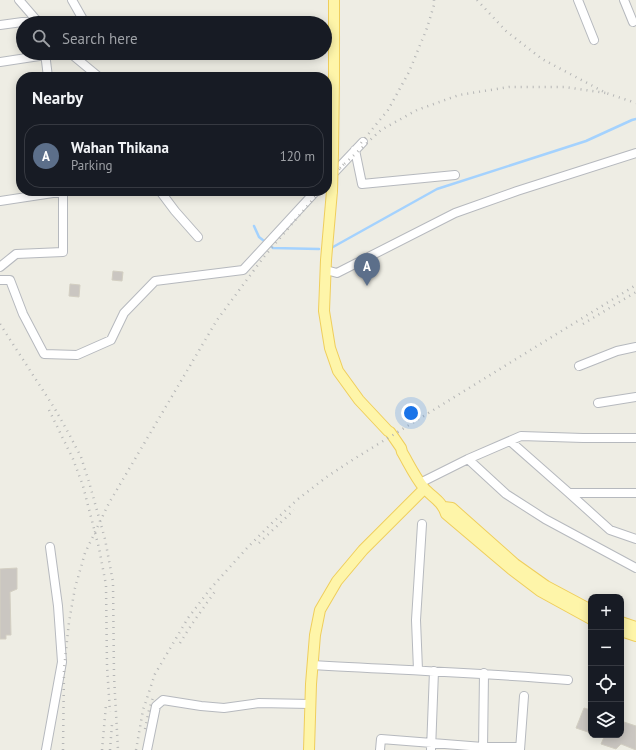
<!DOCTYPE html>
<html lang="en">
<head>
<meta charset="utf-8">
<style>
	body { margin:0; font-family:"PT Sans",sans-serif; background:#20242c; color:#f1f3f6 }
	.controls { position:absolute; right:12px; bottom:12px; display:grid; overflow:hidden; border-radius:8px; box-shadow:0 2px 10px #0003 }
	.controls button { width:36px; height:36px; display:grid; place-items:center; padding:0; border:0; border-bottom:1px solid #363941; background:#171b24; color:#f1f3f6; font:20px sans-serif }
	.you { position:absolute; left:411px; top:413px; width:14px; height:14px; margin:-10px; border:3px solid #fff; border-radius:50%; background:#1a73e8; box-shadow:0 0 0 6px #1a73e833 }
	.badge { display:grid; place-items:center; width:26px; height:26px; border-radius:50%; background:#7c3aed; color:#fff; font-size:13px; font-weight:700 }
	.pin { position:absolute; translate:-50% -33px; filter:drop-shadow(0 1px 2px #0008) }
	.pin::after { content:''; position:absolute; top:21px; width:14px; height:12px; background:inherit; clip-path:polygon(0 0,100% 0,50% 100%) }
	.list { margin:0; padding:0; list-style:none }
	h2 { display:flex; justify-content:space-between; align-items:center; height:52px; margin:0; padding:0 16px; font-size:17px }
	h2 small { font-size:13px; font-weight:400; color:#9ea1a6 }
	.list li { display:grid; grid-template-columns:26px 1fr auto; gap:12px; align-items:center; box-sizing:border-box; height:64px; margin:0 8px 8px; padding:0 8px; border:1px solid #363941; border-radius:16px }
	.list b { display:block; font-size:15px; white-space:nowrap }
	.list p { margin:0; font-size:13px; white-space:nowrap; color:#9ea1a6 }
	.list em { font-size:13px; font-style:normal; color:#9ea1a6 }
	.icon { flex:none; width:22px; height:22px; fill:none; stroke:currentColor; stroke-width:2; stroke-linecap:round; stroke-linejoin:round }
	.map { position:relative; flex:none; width:636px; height:750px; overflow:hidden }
	.search { position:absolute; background:#171b24; box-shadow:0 2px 10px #0003; left:16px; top:16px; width:316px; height:44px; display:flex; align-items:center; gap:10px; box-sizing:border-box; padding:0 14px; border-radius:22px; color:#9ea1a6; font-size:15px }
	.panel { position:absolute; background:#171b24; box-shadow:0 2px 10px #0003; left:16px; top:72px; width:316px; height:124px; border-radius:16px }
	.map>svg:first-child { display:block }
</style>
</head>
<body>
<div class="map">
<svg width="636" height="750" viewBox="0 0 636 750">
	<rect width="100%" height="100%" fill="#eeede4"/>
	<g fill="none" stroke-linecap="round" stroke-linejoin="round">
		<!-- stream -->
		<path stroke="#a4d2fe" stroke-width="2.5" d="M254 226 259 237 273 248 319 249
			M333 247 437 189 586 141 632 120 636 119"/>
	</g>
	<!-- building -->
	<path fill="#cac6c1" stroke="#d3cfc2" d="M113 271 123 272 122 281 112 280Z
		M70 284 80 285 79 297 69 296Z
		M17 568V589L10 592 11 635H6V639H0V569Z
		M584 708 591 710V733L576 728Z
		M621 721 636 726V750L621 744 616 749 601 744 605 735H621Z"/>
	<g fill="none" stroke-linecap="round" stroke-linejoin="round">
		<!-- minor casing -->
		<g stroke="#b6b9be" stroke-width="10">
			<path id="minor" d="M19 0 39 23
				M72 0 85 23
				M578 0 594 40
				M624 0 633 22
				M0 25 37 20
				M45 53 48 77
				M70 53 99 77
				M0 62 59 53
				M355 150 362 184 455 175
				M327 180 363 142
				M160 191 175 211 198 237
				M0 201 66 191
				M0 267 16 254 63 252V191
				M326 270 337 273 455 213 517 191 636 153
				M0 280H10L23 314 44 354 77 355 111 340 124 313 155 281 243 270 316 191
				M579 366 617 351 636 347
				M598 403 636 397
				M510 441 569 493H636
				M468 459 506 494 545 519 636 568
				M420 483 468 459 521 436 583 438H636
				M569 493 610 530 636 539
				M313 665C398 670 483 673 568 680
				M418 670 416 620 422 524
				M46 750 62 662 58 606 50 547
				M147 750 156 706 163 700 201 706 224 708 259 703 310 704
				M380 750 381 739 483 747H520
				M431 750 434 671
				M483 750 484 673
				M520 750 524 696"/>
		</g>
		<!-- major casing -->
		<g stroke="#efce5c" stroke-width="12">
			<path id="major" d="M333 153 334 80V0
				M332 191 326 260 324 311 330 348 338 371 359 400 388 431 390 432 401 448 402 452C409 464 415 477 424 488 432 497 442 501 446 514L511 569 540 591 591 619
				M444 507 452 508 515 564 546 586 591 610
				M621 622 636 627
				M621 631 636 636
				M309 750 311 684 315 635 320 610 337 581 363 550 424 489"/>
		</g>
		<!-- minor -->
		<use href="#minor" stroke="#fff" stroke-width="8"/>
		<!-- major -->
		<use href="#major" stroke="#fef5a9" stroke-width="10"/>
		<!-- rail -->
		<path stroke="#b5b6b6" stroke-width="2.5" stroke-dasharray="1 5" stroke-linecap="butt" d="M477 0 506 31 542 59 606 93 636 103
			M361 143 388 110 409 72 427 28 434 5V0
			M340 168 381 130 417 110 459 95 509 87H565L606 93
			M327 183 344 164
			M0 324 55 409 69 434 81 457 89 482 105 539 113 582 114 676 118 750
			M583 324 636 292
			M49 410 73 459 83 486 99 548 106 585 107 666 110 712
			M259 543 294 510
			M180 643 192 624 216 590
			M145 729 149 710 153 698
			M63 750 64 669 69 622 75 588 85 553 109 503 217 320 263 258 320 191
			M102 750 106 705
			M110 750 112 724
			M136 750 143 710 155 674 188 618 211 588 247 548 272 523 298 499 328 476 354 459 636 285"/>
		<!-- major-bridge casing -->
		<g stroke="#efce5c" stroke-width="12" stroke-linecap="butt">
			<path id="major-bridge" d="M332 191 333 153"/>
		</g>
		<!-- major-bridge -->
		<use href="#major-bridge" stroke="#fef5a9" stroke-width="10"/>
	</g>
</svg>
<div class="controls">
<button>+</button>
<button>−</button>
<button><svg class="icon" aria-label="locate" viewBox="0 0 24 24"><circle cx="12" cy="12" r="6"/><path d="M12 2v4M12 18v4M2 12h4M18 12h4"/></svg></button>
<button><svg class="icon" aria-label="layers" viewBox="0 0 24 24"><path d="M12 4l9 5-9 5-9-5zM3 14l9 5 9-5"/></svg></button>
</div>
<div class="you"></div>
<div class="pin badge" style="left:367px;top:286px;background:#5c6f8a">A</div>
<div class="search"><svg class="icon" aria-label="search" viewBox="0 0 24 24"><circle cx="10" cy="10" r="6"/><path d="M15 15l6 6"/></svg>Search here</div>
<section class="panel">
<h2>Nearby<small></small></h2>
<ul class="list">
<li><span class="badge" style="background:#5c6f8a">A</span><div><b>Wahan Thikana</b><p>Parking</p></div><em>120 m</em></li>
</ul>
</section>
</div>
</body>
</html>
